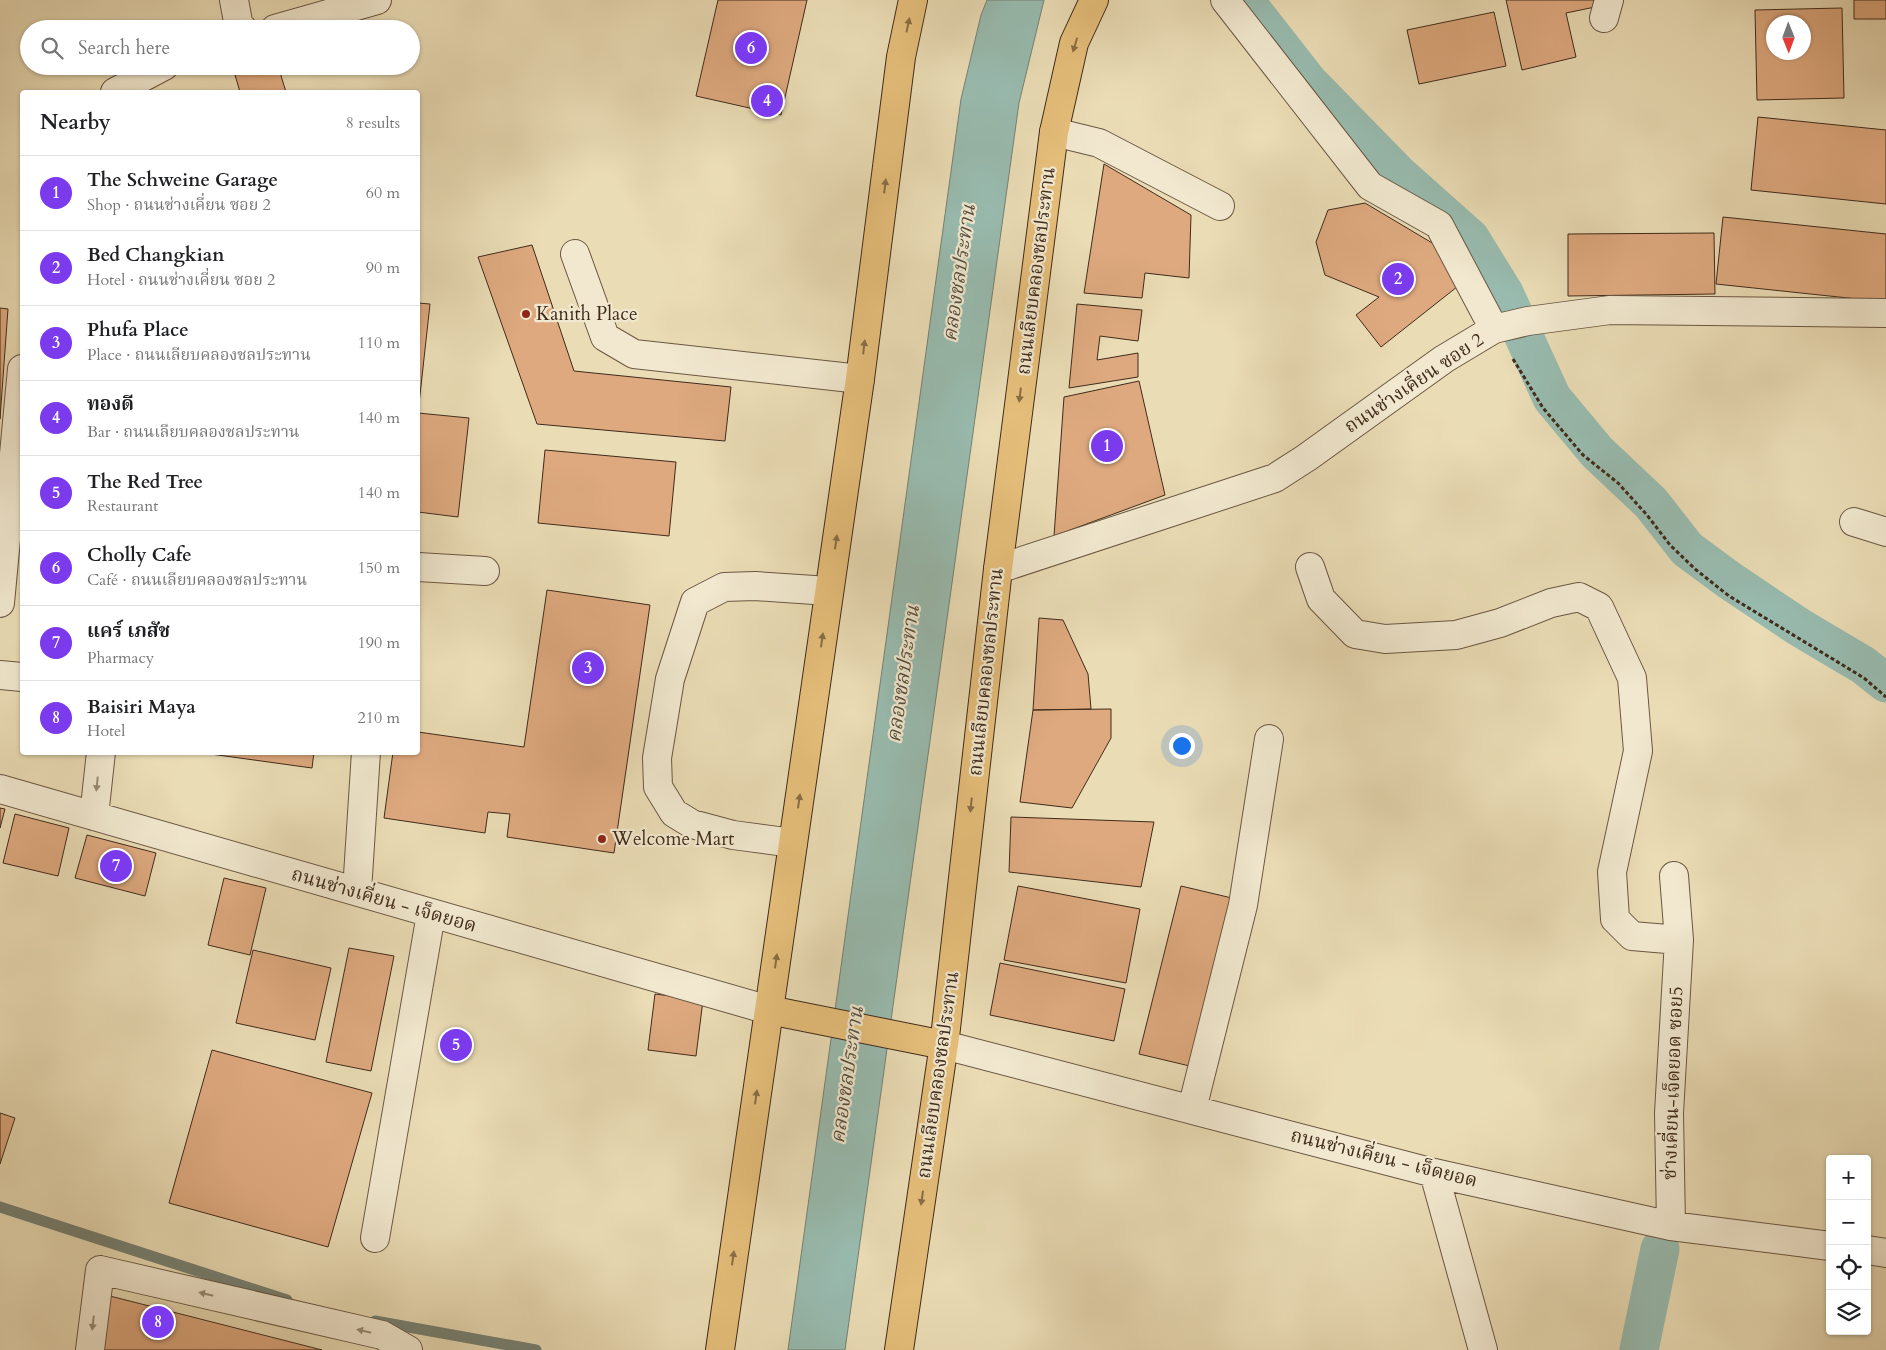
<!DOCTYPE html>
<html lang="en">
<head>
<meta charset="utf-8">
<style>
	body { margin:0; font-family:Cardo,"Noto Serif Thai",serif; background:#f2f2f2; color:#202124 }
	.controls { position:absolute; right:15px; bottom:15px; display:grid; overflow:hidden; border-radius:5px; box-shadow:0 1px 4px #0004 }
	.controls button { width:45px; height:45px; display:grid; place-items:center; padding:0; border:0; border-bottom:1px solid #e0e0e0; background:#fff; color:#202124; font:25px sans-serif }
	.compass { position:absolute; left:1766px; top:15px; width:45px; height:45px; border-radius:50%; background:#fff; box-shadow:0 1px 4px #0004; rotate:179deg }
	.you { position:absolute; left:1181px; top:745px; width:18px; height:18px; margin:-12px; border:4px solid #fff; border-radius:50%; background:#1a73e8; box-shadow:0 0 0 8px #1a73e833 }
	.badge { display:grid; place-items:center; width:32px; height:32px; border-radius:50%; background:#7c3aed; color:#fff; font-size:16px; font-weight:700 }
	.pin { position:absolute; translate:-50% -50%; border:2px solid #fff; box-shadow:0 1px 5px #0006 }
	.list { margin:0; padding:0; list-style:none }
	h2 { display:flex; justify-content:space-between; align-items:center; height:65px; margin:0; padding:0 20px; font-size:21px }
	h2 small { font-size:16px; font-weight:400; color:#757577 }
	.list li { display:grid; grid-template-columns:32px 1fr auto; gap:15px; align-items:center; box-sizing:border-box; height:75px; padding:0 20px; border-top:1px solid #e0e0e0 }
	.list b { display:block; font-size:19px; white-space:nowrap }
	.list p { margin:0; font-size:16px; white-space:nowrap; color:#757577 }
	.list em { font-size:16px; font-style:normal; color:#757577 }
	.icon { flex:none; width:28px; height:28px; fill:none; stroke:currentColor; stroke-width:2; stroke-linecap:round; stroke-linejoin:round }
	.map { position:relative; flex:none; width:1886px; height:1350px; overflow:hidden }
	.search { position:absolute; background:#fff; box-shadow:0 1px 4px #0004; left:20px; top:20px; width:400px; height:55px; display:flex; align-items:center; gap:12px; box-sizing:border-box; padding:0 18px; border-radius:28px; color:#757577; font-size:19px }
	.panel { position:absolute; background:#fff; box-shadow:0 1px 4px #0004; left:20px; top:90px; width:400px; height:665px; border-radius:5px }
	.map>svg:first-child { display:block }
</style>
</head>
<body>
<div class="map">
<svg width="1886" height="1350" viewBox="0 0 1886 1350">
	<rect width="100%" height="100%" fill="#eadcb5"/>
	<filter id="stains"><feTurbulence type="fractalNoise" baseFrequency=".004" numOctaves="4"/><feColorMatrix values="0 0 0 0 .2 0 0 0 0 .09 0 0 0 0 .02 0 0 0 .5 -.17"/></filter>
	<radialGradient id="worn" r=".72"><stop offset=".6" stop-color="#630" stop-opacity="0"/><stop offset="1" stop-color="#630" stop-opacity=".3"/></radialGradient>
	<!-- water -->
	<path fill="#98bbaf" stroke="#758174" d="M987 0H1044L1019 103 845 1350H788L961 99 981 15Z"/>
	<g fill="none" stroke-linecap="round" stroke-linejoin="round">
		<!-- stream -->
		<path stroke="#758174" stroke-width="11" d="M0 1207 287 1300
			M375 1321 536 1350"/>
		<!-- canal -->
		<path stroke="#98bbaf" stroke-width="39" d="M1244 0 1309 83 1397 173 1470 238 1504 293 1552 398 1597 452 1651 503 1687 549 1729 580 1799 627 1863 665 1886 683
			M1639 1350 1660 1249"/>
	</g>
	<!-- building -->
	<path fill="#dea97f" stroke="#402b1b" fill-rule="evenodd" d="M718 0H807L781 115 696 96Z
		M1506 0H1594L1595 7 1566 13 1576 57 1522 70Z
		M1854 0H1886V19H1854Z
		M1842 8 1844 98 1757 100 1755 10ZM1774 22H1804V52H1774Z
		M1494 12 1506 66 1419 84 1407 30Z
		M266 66H278L286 92H240L235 75Z
		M1758 117 1886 130V204L1751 190Z
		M1104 164 1191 215 1189 278 1145 273 1142 298 1084 293Z
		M1365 203 1444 250 1462 283 1381 347 1356 315 1379 297 1325 275 1316 242 1328 210Z
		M1723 217 1886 234V302L1716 284Z
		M1714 233 1715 294 1568 296V234Z
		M532 245 574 371 731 387 725 441 537 424 478 257Z
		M418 303 430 304 418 413 469 418 458 517 418 512Z
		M1077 304 1142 310 1138 341 1100 336 1097 360 1138 353V377L1069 388Z
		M0 308 8 309 0 419Z
		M1139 381 1165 495 1054 536 1064 397Z
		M545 450 676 462 669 536 538 523Z
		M547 590 650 605 614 853 507 837 510 814 488 812 485 833 384 818 393 752H418V732L524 747Z
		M1039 618 1063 620 1088 674 1091 709 1033 710Z
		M1111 709V738L1072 808 1020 802 1033 710Z
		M196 752H314L312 768Z
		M0 808 5 809 0 828Z
		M15 814 69 828 58 876 3 863Z
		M1011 817 1154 822 1141 887 1009 872Z
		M87 835 156 853 145 896 75 878Z
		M224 878 266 888 250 955 208 945Z
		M1018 886 1140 909 1126 983 1004 960Z
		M1181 886 1236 899 1194 1067 1139 1054Z
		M349 948 394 956 371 1071 326 1062Z
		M253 950 331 968 315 1040 236 1023Z
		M1000 963 1125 989 1114 1041 990 1015Z
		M655 994 703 1000 696 1056 648 1050Z
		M212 1050 372 1093 328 1247 169 1203Z
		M0 1113 15 1118 0 1164Z
		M106 1295 322 1350H99Z"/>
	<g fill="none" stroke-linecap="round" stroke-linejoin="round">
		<!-- minor casing -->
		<g stroke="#6a5742" stroke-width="30">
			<path id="minor" d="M234 0 239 27 243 29
				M1225 0 1370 186 1439 225 1494 329
				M1604 18 1609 0
				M275 29 377 0
				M115 92 164 66
				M1054 132 1099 143 1220 206
				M575 254 605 337 634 354 860 379
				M1854 522 1886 532
				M418 567 485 571
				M1310 567 1321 599 1355 634 1385 639 1456 635 1500 623 1551 603 1579 597 1599 607 1632 678 1638 751 1612 872 1615 919 1632 936 1679 940 1674 876
				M998 569 1275 478 1306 458 1444 359 1494 329 1528 321 1610 310 1886 313
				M0 603 22 369
				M0 675 22 677
				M0 789 769 1010
				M94 816 101 752
				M793 843 733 835 692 824 674 813 658 787 657 758 670 679 695 602 724 587 755 586 829 591
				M357 891 366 752
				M944 1045 1434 1173 1671 1226 1830 1246
				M1192 1109 1243 905 1269 739
				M1434 1173 1483 1350
				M1671 1226 1669 1113 1679 940
				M375 1238 431 914
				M1867 1250 1886 1253
				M90 1350 100 1270 382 1335 408 1350"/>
		</g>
		<!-- major casing -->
		<g stroke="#402b1b" stroke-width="30">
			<path id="major" d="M769 1010 944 1045
				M720 1350 860 379 901 57 913 0
				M899 1350 945 1037 998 569 1054 132 1074 43 1094 0"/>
		</g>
		<!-- path -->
		<path stroke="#402b1b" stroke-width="3" stroke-dasharray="4 2.5" stroke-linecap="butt" d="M1513 359 1543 408 1583 455 1618 483 1647 515 1670 545 1695 569 1729 596 1864 678 1886 697"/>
		<!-- minor -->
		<use href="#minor" stroke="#f1e8cf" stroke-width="28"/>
		<!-- major -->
		<use href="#major" stroke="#e5be7a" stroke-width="28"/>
	</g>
	<!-- one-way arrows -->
	<defs><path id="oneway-solid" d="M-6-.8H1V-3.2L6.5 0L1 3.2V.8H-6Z" transform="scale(1.25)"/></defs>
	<g fill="#8a6d46">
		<use href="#oneway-solid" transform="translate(908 25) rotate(-78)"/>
		<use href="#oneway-solid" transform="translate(1075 45) rotate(107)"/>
		<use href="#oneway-solid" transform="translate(885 186) rotate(-83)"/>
		<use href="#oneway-solid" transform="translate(864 347) rotate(-83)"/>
		<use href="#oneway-solid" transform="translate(1020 395) rotate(97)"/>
		<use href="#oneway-solid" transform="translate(836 542) rotate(-82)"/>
		<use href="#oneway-solid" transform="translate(822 640) rotate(-82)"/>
		<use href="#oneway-solid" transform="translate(799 801) rotate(-82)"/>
		<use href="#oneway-solid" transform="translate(971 805) rotate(96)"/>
		<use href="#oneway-solid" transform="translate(776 961) rotate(-82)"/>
		<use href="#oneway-solid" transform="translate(756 1097) rotate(-82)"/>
		<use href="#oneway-solid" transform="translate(922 1198) rotate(98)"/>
		<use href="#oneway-solid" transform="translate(733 1258) rotate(-82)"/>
	</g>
	<g fill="#988a75">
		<use href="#oneway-solid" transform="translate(97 784) rotate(96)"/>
		<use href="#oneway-solid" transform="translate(206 1294) rotate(-167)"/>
		<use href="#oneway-solid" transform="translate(93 1323) rotate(97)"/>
		<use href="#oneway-solid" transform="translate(364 1331) rotate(-167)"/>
	</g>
	<!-- markers -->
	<g fill="#8f2418" stroke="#f1e8cf" stroke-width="2">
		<circle cx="526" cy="314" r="5"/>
		<circle cx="602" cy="839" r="5"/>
	</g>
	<g text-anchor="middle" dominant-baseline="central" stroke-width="4.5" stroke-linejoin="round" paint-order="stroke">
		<!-- street labels -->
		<g font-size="19" fill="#402b1b" stroke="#f1e8cf">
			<text transform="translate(1036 271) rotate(-83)">ถนนเลียบคลองชลประทาน</text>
			<text transform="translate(1414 383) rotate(-34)">ถนนช่างเคี่ยน ซอย 2</text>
			<text transform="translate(986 672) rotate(-84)">ถนนเลียบคลองชลประทาน</text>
			<text transform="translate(384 900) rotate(16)">ถนนช่างเคี่ยน - เจ็ดยอด</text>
			<text transform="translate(938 1075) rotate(-82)">ถนนเลียบคลองชลประทาน</text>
			<text transform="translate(1673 1083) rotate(-88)">ช่างเคี่ยน-เจ็ดยอด ซอย5</text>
			<text transform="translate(1384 1158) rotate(14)">ถนนช่างเคี่ยน - เจ็ดยอด</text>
		</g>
		<!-- poi labels -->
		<g font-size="19" fill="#402b1b" stroke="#f1e8cf" text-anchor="start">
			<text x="536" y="314">Kanith Place</text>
			<text x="612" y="839">Welcome Mart</text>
		</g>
		<!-- water labels -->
		<g font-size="20" font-style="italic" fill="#564f40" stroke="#f1e8cf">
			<text transform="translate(959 273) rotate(-82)">คลองชลประทาน</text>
			<text transform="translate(903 674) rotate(-82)">คลองชลประทาน</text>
			<text transform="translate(847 1075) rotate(-82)">คลองชลประทาน</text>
		</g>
	</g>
	<rect width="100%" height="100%" filter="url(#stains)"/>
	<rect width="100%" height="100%" fill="url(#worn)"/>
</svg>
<div class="controls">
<button>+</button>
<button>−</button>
<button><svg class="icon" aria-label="locate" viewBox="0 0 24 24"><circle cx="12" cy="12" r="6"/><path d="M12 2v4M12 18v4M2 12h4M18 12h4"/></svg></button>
<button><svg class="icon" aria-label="layers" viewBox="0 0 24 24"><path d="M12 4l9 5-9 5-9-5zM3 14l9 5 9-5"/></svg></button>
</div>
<svg class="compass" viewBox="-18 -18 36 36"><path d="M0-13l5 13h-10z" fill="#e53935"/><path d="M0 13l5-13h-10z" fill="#757577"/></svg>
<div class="you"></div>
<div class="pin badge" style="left:1107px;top:446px">1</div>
<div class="pin badge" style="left:1398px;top:279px">2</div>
<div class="pin badge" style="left:588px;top:668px">3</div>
<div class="pin badge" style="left:767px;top:101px">4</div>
<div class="pin badge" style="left:456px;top:1045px">5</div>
<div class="pin badge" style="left:751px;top:48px">6</div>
<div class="pin badge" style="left:116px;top:866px">7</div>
<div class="pin badge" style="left:158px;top:1322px">8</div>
<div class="search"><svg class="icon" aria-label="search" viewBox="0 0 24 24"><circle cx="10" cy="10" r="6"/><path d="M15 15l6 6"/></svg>Search here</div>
<section class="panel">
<h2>Nearby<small>8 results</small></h2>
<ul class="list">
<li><span class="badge">1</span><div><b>The Schweine Garage</b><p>Shop · ถนนช่างเคี่ยน ซอย 2</p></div><em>60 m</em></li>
<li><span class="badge">2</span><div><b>Bed Changkian</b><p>Hotel · ถนนช่างเคี่ยน ซอย 2</p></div><em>90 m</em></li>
<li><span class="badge">3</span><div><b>Phufa Place</b><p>Place · ถนนเลียบคลองชลประทาน</p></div><em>110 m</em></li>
<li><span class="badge">4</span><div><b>ทองดี</b><p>Bar · ถนนเลียบคลองชลประทาน</p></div><em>140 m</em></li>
<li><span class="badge">5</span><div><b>The Red Tree</b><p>Restaurant</p></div><em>140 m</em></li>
<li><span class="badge">6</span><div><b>Cholly Cafe</b><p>Café · ถนนเลียบคลองชลประทาน</p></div><em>150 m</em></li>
<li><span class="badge">7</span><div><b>แคร์ เภสัช</b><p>Pharmacy</p></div><em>190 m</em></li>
<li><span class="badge">8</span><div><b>Baisiri Maya</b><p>Hotel</p></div><em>210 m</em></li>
</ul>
</section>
</div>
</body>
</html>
